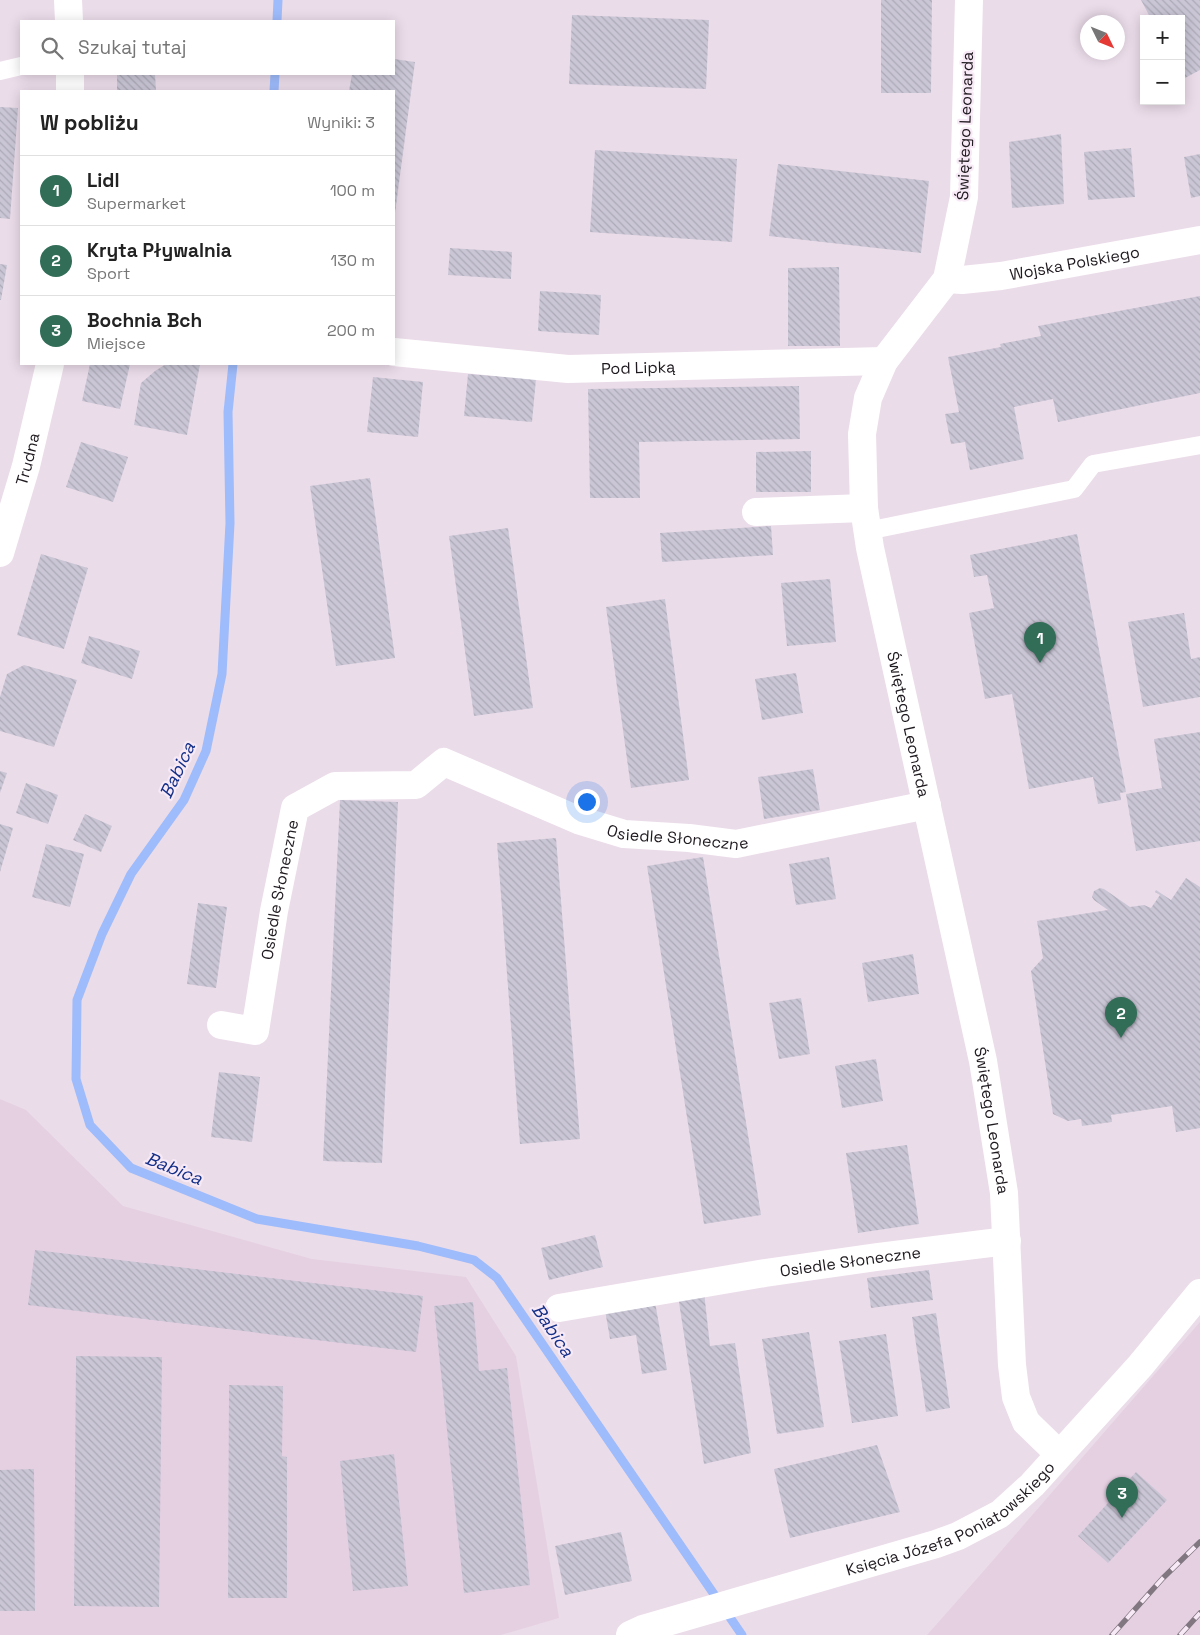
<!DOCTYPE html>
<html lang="pl">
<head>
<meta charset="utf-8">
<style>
	body { margin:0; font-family:"Space Grotesk",sans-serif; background:#f6f6f6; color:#222 }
	.controls { position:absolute; right:15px; top:15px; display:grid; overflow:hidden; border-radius:0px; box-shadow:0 2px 12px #0003 }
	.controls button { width:45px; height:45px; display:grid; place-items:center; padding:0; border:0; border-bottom:1px solid #e0e0e0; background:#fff; color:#222; font:25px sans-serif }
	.compass { position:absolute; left:1080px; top:15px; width:45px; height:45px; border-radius:50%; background:#fff; box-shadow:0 2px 12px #0003; rotate:133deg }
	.you { position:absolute; left:586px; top:801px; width:18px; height:18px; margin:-12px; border:4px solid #fff; border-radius:50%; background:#1a73e8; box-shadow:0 0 0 8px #1a73e833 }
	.badge { display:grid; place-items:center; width:32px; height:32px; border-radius:50%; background:#326d58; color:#fff; font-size:16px; font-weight:700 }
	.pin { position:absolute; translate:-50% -41px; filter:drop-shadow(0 1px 2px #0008) }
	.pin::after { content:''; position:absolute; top:26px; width:18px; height:15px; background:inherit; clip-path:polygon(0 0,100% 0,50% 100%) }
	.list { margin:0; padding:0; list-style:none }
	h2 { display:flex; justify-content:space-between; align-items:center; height:65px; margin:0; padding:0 20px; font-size:21px }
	h2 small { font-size:16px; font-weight:400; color:#767676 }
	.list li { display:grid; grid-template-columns:32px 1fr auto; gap:15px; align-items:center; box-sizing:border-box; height:70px; padding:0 20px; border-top:1px solid #e0e0e0 }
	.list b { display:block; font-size:19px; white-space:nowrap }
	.list p { margin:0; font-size:16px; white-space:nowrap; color:#767676 }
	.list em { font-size:16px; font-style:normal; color:#767676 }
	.icon { flex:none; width:28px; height:28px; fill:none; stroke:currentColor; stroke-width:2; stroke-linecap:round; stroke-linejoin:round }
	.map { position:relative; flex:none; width:1200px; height:1635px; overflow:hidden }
	.search { position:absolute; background:#fff; box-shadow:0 2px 12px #0003; left:20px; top:20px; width:375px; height:55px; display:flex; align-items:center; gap:12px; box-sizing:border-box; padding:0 18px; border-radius:0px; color:#767676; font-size:19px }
	.panel { position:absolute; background:#fff; box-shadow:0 2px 12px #0003; left:20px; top:90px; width:375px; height:275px; border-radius:0px }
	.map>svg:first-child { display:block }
</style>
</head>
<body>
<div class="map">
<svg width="1200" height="1635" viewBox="0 0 1200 1635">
	<defs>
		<pattern id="building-back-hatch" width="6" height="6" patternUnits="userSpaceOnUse" patternTransform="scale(1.25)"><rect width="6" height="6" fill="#cac6d6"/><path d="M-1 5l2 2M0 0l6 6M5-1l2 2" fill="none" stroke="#adaab7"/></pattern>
	</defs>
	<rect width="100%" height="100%" fill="#ebdce9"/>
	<!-- built -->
	<path fill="#e5d0e2" d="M0 1099 26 1110 123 1206 312 1259 466 1277 516 1356 559 1618 501 1635H0Z
		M1200 1322V1635H927L981 1574Z"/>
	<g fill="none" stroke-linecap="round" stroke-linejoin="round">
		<!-- stream -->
		<path stroke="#9ebbfb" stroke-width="9" d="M277 21 278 0
			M274 91 275 74
			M233 364 228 412 230 523 222 674 206 751 184 800 131 874 102 934 77 1000 76 1079 90 1125 131 1168 257 1219 418 1246 474 1260 497 1278 742 1635"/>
	</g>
	<!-- building -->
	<path fill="url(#building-back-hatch)" d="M881 0H932L931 93H881Z
		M1141 0H1200V70L1185 78 1181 71V19H1151Z
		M572 15 709 20 706 89 569 84Z
		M394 59 415 62 395 213H394V91H349L352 74H394Z
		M117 74H155L156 91H117Z
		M0 107 18 108 10 219 0 218Z
		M1061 134 1064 204 1012 208 1009 142Z
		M1131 148 1135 197 1088 200 1084 152Z
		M595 150 737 159 732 242 590 232Z
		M1200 154V196L1191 198 1184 157Z
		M778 164 929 181 921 253 769 236Z
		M450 248 512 252 511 279 448 275Z
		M0 264 7 265 1 300H0Z
		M839 267 840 346H788V268Z
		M540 291 601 295 599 335 538 331Z
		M1200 296V393L1058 422 1053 399 1014 407 1024 459 970 470 965 442 951 444 945 414 959 412 948 357 1001 347 1000 344 1041 336 1038 326Z
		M90 364H130L120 409 82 401Z
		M166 364H200L187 435 134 425 141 383 155 371Z
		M468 374 536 379 532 422 464 416Z
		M373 377 423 382 418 437 367 432Z
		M799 386 800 439 639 442 640 498H590L588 389Z
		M81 442 128 457 113 502 66 487Z
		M811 451V492H756V452Z
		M370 478 395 658 336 666 310 486Z
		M771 526 773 555 662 562 660 533Z
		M508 528 533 708 474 716 449 536Z
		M1077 534 1126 792 1120 793 1121 800 1098 804 1093 777 1029 789 1012 694 985 699 969 613 994 608 987 575 974 577 970 555Z
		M41 554 88 568 64 649 17 635Z
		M830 579 836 642 787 646 781 583Z
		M665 599 689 780 631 788 606 607Z
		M1184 613 1191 659 1200 657V697L1143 707 1128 622Z
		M89 636 140 651 132 679 81 663Z
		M24 665 77 680 54 747 0 731V697L7 674Z
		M796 673 803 713 762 720 755 679Z
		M1200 732V841L1136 851 1126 794 1162 788 1154 739Z
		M813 769 820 810 764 819 758 777Z
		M0 771 7 773 0 793Z
		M26 783 58 795 48 824 16 813Z
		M340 800 398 802 382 1163 323 1161Z
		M85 814 112 826 101 852 73 840Z
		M0 824 13 828 0 872Z
		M556 838 580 1139 520 1144 497 843Z
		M46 844 84 854 70 907 32 897Z
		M703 857 761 1215 704 1224 647 866Z
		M829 857 836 899 796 905 789 864Z
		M1186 878 1200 887V1128L1176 1132 1172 1106 1111 1115 1112 1122 1082 1126 1081 1119 1068 1121 1053 1114 1031 971 1043 958 1037 921 1108 910 1094 900 1092 897 1094 891 1100 888 1104 889 1130 907 1144 905 1151 908 1160 895 1155 892 1156 890 1171 900Z
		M198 903 227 907 216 988 187 984Z
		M913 954 919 994 868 1002 862 963Z
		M801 998 810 1054 779 1059 769 1003Z
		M876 1059 883 1101 842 1108 835 1066Z
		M219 1072 260 1077 252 1142 211 1137Z
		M907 1145 919 1224 858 1233 846 1153Z
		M595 1235 603 1267 549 1280 541 1248Z
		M35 1250 423 1296 416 1352 28 1305Z
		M929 1270 933 1300 871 1308 867 1278Z
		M704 1292 710 1346 735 1343 751 1453 704 1464 678 1296Z
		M473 1302 479 1371 507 1368 530 1585 464 1593 434 1306Z
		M655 1302 667 1370 642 1374 636 1335 610 1339 605 1310Z
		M936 1313 950 1408 926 1412 912 1317Z
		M809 1332 824 1427 777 1434 762 1339Z
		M886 1334 898 1416 852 1423 839 1341Z
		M76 1356 162 1357 159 1607 74 1606Z
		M229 1385 283 1386 282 1456 287 1457V1598H228Z
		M877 1445 900 1512 790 1538 774 1469Z
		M394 1454 408 1586 353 1591 340 1461Z
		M34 1469 35 1611H0V1470Z
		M1136 1472 1167 1500 1108 1563 1078 1536Z
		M621 1532 632 1581 565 1595 555 1546Z"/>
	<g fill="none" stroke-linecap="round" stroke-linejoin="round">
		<!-- service -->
		<path stroke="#fff" stroke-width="18" d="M0 71 21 66
			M867 531 1074 489 1093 464 1200 445"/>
		<!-- minor -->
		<g stroke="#fff" stroke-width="28">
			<path id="s1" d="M969 0 964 197 947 279 884 361 868 398 862 434 864 508 870 548 983 1061 1004 1193 1012 1365 1016 1397 1026 1422 1059 1454"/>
			<path id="s2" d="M947 279 962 280 1001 276 1200 240"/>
			<path id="s3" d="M394 352 568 369 884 361"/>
			<path d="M756 512 864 508"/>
			<path id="s4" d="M221 1025 255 1031 274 911 295 808 335 786 416 785 444 762 578 820 624 834 689 838 736 844 927 805"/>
			<path id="s5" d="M559 1308 765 1273 877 1257 1007 1241"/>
		</g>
		<!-- tertiary -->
		<g stroke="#fff" stroke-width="28">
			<path d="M68 0 69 21"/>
			<path d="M70 74V91"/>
			<path id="s6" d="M0 553 26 466 50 364"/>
		</g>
		<!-- secondary -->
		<path stroke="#fff" stroke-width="28" id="s7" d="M630 1635 643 1629 936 1544 958 1536 1000 1514 1032 1485 1140 1366 1200 1293"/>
		<!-- rail casing -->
		<g stroke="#817780" stroke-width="5.5">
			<path id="rail" d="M1112 1635 1163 1578 1200 1542
				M1180 1635 1200 1613"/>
		</g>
		<!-- rail -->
		<use href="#rail" stroke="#f8e9f6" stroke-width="4" stroke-dasharray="11" stroke-linecap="butt"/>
	</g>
	<g text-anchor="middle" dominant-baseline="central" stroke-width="4.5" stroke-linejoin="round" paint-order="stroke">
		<!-- street labels -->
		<g font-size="16" fill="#1e191e" stroke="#f8e9f6">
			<text transform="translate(965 126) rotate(-88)">Świętego Leonarda</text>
			<text stroke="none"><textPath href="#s2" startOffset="129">Wojska Polskiego</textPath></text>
			<text stroke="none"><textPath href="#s3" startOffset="245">Pod Lipką</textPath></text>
			<text stroke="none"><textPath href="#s6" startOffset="98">Trudna</textPath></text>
			<text stroke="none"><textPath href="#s1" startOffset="756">Świętego Leonarda</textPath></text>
			<text stroke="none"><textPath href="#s4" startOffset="672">Osiedle Słoneczne</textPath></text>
			<text stroke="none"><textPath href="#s4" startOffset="178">Osiedle Słoneczne</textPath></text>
			<text stroke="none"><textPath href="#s1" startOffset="1161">Świętego Leonarda</textPath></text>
			<text stroke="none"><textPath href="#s5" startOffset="295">Osiedle Słoneczne</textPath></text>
			<text stroke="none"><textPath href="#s7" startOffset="344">Księcia Józefa Poniatowskiego</textPath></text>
		</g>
		<!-- water labels -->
		<g font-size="18" font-style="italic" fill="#132f88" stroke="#f8e9f6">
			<text transform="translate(177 770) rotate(-65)">Babica</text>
			<text transform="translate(174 1168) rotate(22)">Babica</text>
			<text transform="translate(553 1330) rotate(56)">Babica</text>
		</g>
	</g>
</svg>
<div class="controls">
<button>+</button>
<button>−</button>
</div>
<svg class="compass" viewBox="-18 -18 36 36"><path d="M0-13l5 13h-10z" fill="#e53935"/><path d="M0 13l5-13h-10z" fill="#767676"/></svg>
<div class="you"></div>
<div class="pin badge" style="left:1040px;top:663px">1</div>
<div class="pin badge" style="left:1121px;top:1038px">2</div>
<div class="pin badge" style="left:1122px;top:1518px">3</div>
<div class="search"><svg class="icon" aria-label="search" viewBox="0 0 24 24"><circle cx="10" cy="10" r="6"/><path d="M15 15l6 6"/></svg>Szukaj tutaj</div>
<section class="panel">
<h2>W pobliżu<small>Wyniki: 3</small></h2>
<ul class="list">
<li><span class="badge">1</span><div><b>Lidl</b><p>Supermarket</p></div><em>100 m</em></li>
<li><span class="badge">2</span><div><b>Kryta Pływalnia</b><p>Sport</p></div><em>130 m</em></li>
<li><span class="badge">3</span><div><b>Bochnia Bch</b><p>Miejsce</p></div><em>200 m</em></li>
</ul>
</section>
</div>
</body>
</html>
